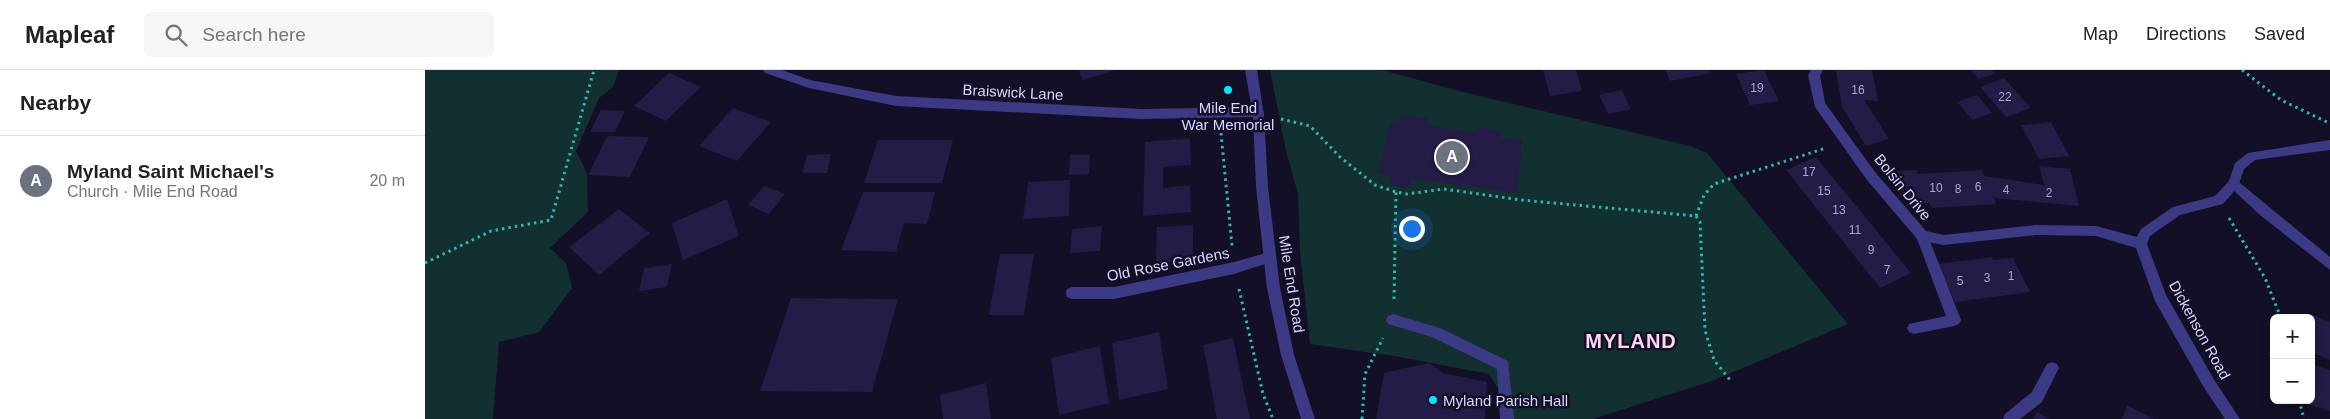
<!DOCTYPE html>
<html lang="en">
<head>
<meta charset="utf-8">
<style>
	body { margin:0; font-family:Helvetica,sans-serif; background:#f6f6f6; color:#202124 }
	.controls { position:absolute; right:15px; bottom:15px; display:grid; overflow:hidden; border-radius:8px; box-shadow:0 2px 12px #0003 }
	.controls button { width:45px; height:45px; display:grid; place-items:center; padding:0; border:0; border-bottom:1px solid #e0e0e0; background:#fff; color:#202124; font:25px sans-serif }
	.you { position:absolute; left:986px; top:158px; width:18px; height:18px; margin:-12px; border:4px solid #fff; border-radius:50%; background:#1a73e8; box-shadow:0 0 0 8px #1a73e833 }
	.badge { display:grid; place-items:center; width:32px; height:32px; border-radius:50%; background:#127987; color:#fff; font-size:16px; font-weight:700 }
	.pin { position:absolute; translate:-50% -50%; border:2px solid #fff; box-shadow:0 1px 5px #0006 }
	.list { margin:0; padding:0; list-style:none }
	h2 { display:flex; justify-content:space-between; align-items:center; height:65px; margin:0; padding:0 20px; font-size:21px }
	h2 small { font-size:16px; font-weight:400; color:#757577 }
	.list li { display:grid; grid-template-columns:32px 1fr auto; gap:15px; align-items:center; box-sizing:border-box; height:90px; padding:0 20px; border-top:1px solid #e0e0e0 }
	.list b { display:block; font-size:19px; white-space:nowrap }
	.list p { margin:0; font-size:16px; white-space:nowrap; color:#757577 }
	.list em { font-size:16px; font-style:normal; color:#757577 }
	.icon { flex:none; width:28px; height:28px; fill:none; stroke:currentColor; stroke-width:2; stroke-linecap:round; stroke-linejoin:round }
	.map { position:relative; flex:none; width:1905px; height:349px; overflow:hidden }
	header { display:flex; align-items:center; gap:30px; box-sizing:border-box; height:70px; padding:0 25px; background:#fff; border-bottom:1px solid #e0e0e0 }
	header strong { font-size:24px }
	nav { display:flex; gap:28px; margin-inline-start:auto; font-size:18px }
	.search { width:350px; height:45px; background:#f6f6f6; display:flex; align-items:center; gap:12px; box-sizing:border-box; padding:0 18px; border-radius:8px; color:#757577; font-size:19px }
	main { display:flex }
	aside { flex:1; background:#fff }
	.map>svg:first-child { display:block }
</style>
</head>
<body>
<header>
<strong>Mapleaf</strong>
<div class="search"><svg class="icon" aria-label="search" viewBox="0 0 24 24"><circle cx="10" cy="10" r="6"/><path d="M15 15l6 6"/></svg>Search here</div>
<nav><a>Map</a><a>Directions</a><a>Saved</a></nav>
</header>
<main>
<aside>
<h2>Nearby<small></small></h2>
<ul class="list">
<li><span class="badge" style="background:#6b7280">A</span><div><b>Myland Saint Michael's</b><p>Church · Mile End Road</p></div><em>20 m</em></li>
</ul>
</aside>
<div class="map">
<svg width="1905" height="349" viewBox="0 0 1905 349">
	<rect width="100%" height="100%" fill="#130f26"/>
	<!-- green -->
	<path fill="#12302f" d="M0 0H194L188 17 174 28 151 81 162 103 163 142 125 178 141 193 147 218 114 262 74 272 68 349H0Z
		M845 0H957L1034 21 1265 76 1282 83 1423 254 1287 311 1168 349H1079V328L1064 304 969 286 885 274 875 182 873 124 861 81Z"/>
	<!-- building -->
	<path fill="#241b47" d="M654 0H690L658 10Z
		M1118 0H1151L1157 21 1125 26Z
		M1240 0H1284L1286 3 1245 11Z
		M1339 0 1354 31 1325 35 1311 4Z
		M1411 0H1447L1453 31 1439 30 1464 69 1441 76 1417 37Z
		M1546 0H1567L1570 4 1553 9Z
		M244 3 276 17 241 51 209 36Z
		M1579 8 1606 38 1581 47 1555 17Z
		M1197 20 1206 39 1183 44 1174 25Z
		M1552 25 1567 43 1547 50 1532 32Z
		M308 38 346 52 312 91 274 76Z
		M176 40 200 41 190 62H165Z
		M975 45 1003 49 1002 55 1051 63 1053 57 1076 61 1075 68 1097 70 1092 123 986 108 985 118 964 115 966 106 954 104 965 52 973 53Z
		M1626 52 1644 86 1614 89 1596 55Z
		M182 66 224 67 205 107 163 105Z
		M765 68 766 95 738 97V118L765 115 766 142 718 146 720 72Z
		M453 70H528L517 113H439Z
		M406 84 402 103H377L382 85Z
		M665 84 664 104 644 105 645 85Z
		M1391 87 1437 143 1486 203 1455 218 1361 100Z
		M1614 96 1645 99 1654 136 1569 128 1571 134 1507 138 1504 133 1485 134 1472 101 1492 100 1493 104 1557 100 1559 106 1619 115Z
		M645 110 644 146 598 149 603 112Z
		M339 116 360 124 344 144 323 135Z
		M438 122H510L502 154 479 153 471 182 416 180Z
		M302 129 314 166 258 190 247 153Z
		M194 139 225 163 174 205 144 177Z
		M768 155V192L731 194 732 157Z
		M677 156 675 181 645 183 647 159Z
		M575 184H609L599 245H564Z
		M1567 187 1568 190 1588 188 1605 222 1530 232 1513 194Z
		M247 194 242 217 214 221 219 198Z
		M366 228 473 229 447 322 335 321Z
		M1886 244 1905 252V290L1886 282Z
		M734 262 743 319 694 330 687 273Z
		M808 268 825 349H792L778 275Z
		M675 276 684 333 634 345 626 288Z
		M1004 293 1018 303 1062 312 1060 349H951L959 303Z
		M1886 294 1905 300V341L1882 334V330H1886Z
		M561 313 566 349H518L515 325Z
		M1702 335 1729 349H1697Z
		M1612 342 1624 349H1608Z"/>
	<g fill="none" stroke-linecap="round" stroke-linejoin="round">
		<!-- path -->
		<path stroke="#2fb8b0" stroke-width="3" stroke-dasharray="2.5 4" stroke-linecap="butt" d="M1817 0 1856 30 1902 52
			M856 49 885 56 915 87 950 115 971 122 982 124 1019 119 1096 130 1271 146
			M796 63 807 176
			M1271 146 1279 125 1289 114 1401 78
			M1271 146 1275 152 1280 260 1289 290 1305 310
			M1804 148 1840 208 1856 248
			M0 193 66 161 126 150 169 0
			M814 219 838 324 848 349
			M969 229 971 122
			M1874 330 1879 349
			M937 349 940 304 958 268"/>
		<!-- service -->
		<path fill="#3d3a85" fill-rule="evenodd" d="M1809 108 1905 187V200L1835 145 1805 117 1803 113 1805 109Z
			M1497 161 1501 162 1503 166 1536 250 1534 254 1529 256 1489 264 1484 262 1482 258 1484 254 1521 246 1491 166 1493 162Z
			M968 244 1015 258 1083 291 1089 349H1075L1072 299 1007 267 963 254 961 250 963 246Z
			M1627 292 1632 294 1634 298 1617 332 1595 349H1578L1580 344 1607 322 1622 294Z"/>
		<!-- minor -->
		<path fill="#3d3a85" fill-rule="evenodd" d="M338 0H357L385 10 471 26 716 39 833 37 839 42 833 47 716 49 471 36 384 18 340 3Z
			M1386 0H1398L1395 5 1400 33 1450 102 1501 161 1519 165 1611 155 1671 156 1712 167 1716 159 1748 137 1790 126 1804 111 1810 93 1823 83 1905 70V80L1830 90 1819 99 1813 117 1798 134 1755 145 1725 166 1722 174 1741 225 1788 308 1815 349H1800L1778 316 1730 231 1711 178 1671 166 1611 165 1519 175 1493 170 1442 110 1390 37 1383 5Z
			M845 182 849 183 851 187 849 191 809 204 689 229H647L642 227 641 223 642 219 647 217H689L809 192Z"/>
		<!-- tertiary -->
		<path fill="#3d3a85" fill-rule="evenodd" d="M820 0H832L839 46 843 117 855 218 869 285 890 349H876L856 285 842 218 831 117 828 46Z"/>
	</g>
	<!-- markers -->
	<g fill="#00e5ff" stroke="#130f26" stroke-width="2">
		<circle cx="803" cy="20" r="5"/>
		<circle cx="1008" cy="330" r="5"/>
	</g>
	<g text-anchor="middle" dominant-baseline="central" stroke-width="5" stroke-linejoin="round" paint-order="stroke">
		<!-- number labels -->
		<g font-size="12" fill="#aca6d1">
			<text x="1332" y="18">19</text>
			<text x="1433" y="20">16</text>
			<text x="1580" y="27">22</text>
			<text x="1384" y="102">17</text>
			<text x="1553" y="117">6</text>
			<text x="1511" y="118">10</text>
			<text x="1533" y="119">8</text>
			<text x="1581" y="120">4</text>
			<text x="1399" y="121">15</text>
			<text x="1624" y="123">2</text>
			<text x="1414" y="140">13</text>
			<text x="1430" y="160">11</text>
			<text x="1446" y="180">9</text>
			<text x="1462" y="200">7</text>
			<text x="1586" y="206">1</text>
			<text x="1562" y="208">3</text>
			<text x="1535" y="211">5</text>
		</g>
		<!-- street labels -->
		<g font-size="15" fill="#d9d4ff" stroke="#130f26">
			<text transform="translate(588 22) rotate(3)">Braiswick Lane</text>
			<text transform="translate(1478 117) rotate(51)">Bolsin Drive</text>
			<text transform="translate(743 194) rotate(-11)">Old Rose Gardens</text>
			<text transform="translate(867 214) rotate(81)">Mile End Road</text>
			<text transform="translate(1775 260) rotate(61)">Dickenson Road</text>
		</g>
		<!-- poi labels -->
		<g font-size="15" fill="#d9d4ff" stroke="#130f26">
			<text x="803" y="37">Mile End<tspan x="803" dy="17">War Memorial</tspan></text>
			<text x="1018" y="330" text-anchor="start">Myland Parish Hall</text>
		</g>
		<!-- district labels -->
		<g font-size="20" font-weight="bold" letter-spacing="1" fill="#ffd6f0" stroke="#130f26">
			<text x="1206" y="271">MYLAND</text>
		</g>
	</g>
</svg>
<div class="controls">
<button>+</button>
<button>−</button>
</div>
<div class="you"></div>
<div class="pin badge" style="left:1027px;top:87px;background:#6b7280">A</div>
</div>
</main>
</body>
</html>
